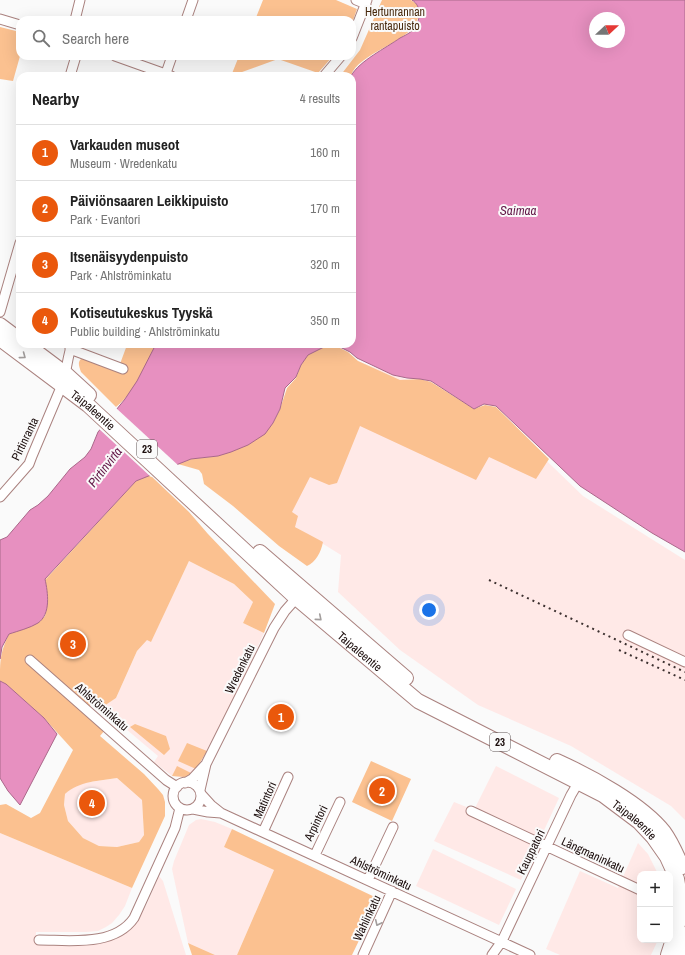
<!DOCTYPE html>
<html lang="en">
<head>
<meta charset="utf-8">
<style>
	body { margin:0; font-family:"Archivo Narrow",sans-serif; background:#f2f2f2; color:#222 }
	.controls { position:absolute; right:12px; bottom:12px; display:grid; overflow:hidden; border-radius:8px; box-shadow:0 4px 16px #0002 }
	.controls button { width:36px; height:36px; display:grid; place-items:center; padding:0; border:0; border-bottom:1px solid #e0e0e0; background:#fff; color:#222; font:20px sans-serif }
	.compass { position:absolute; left:589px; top:12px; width:36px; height:36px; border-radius:50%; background:#fff; box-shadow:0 4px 16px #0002; rotate:68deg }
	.you { position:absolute; left:429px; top:610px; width:14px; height:14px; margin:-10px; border:3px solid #fff; border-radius:50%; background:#1a73e8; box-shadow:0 0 0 6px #1a73e833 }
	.badge { display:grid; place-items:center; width:26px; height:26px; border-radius:50%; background:#ea580c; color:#fff; font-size:13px; font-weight:700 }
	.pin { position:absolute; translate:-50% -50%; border:2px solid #fff; box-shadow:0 1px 4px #0006 }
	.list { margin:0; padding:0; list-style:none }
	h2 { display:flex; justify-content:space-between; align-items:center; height:52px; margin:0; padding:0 16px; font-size:17px }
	h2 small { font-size:13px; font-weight:400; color:#767676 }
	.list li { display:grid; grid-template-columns:26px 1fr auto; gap:12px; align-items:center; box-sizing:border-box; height:56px; padding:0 16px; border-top:1px solid #e0e0e0 }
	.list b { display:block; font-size:15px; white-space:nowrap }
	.list p { margin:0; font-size:13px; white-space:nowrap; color:#767676 }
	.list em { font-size:13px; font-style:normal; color:#767676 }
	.icon { flex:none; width:22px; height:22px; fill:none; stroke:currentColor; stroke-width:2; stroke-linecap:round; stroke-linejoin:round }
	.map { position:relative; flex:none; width:685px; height:955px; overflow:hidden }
	.search { position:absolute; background:#fff; box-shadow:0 4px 16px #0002; left:16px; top:16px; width:340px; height:44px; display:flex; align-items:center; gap:10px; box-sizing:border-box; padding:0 14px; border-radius:12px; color:#767676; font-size:15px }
	.panel { position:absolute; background:#fff; box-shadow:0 4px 16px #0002; left:16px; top:72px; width:340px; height:276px; border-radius:12px }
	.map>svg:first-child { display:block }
</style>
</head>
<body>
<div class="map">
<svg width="685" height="955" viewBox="0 0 685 955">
	<rect width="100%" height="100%" fill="#fafafa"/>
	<!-- built -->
	<path fill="#ffe9e7" d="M342 355 447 395 474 412 494 410 583 496 685 560V820L671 806 571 746 478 705 400 650 338 592 341 555 294 526 270 440Z
		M189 561 234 584 253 602 243 623 264 633 235 697 197 768 193 774 185 777H179L172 776 154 762 158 756 101 708 116 698 137 651 147 639 151 641Z
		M496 766 559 798 521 880 434 841 454 802 474 810Z
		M117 778 142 800 144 835 139 842 117 847 99 846 83 838 68 821 64 805 65 794 72 788 83 783Z
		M201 819 215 822 232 829 224 847 274 870 237 955H215L188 943 172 869 174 861 189 825 196 820Z
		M0 833 132 888 125 906 119 915 112 923 106 927 98 931 86 932H36V943L125 932 134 925 140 916 147 904 159 876 163 881 186 955H0Z
		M638 843 648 854 658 874H640V940H658L651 955H560L546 949 580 871 618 888Z
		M433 849 516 889 499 925 416 886Z"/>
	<!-- green -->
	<path fill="#fbc190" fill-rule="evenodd" d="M263 0H336L357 9 352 23V20H255Z
		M382 0H411L418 5C418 9 419 14 418 18 414 41 357 53 351 76H340L360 50Z
		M0 27 20 32V56L13 81 0 79Z
		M239 56H333L318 73 278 59 231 76Z
		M126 344H156C145 366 136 391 116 407L81 372C79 366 77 362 82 358L117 372 127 345Z
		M334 345 348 352 358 361 400 380 420 379 431 382 474 409 485 405 496 407 549 459 536 479 489 457 476 480 360 426 337 483 329 485 310 477 292 512 298 516 295 527 323 542C321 552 316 562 307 566L279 546 233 506 204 484 202 474 199 470 178 464 191 459 218 456 248 445 273 423 280 409 287 388 296 378 301 365 308 355 324 347Z
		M150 475 189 512 208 534 275 604 264 633 243 623 253 602 234 584 189 561 151 642 147 640 137 651 116 698 101 708 94 701 89 707 31 656 26 661 105 730 100 736 144 774 158 789 163 795 165 802V816L132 888 0 833V805L6 804 31 818 40 813 73 750 44 718 6 684 0 681C0 660 0 653 9 634L38 623 45 616 48 599 45 580 136 481ZM117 778 142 800 144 835 139 842 117 847 99 846 83 838 68 821 64 805 65 794C79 781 99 781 117 778Z
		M135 724 166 736 170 749 164 755 130 727Z
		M187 743 207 751 196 769 178 761Z
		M371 761 411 779 392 821 352 802Z
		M177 766 193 774 185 777 172 776Z
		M232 829 379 899 352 955H237L274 870 224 847Z
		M188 943 215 955H192Z"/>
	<!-- water -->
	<path fill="#e790c0" stroke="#aa688a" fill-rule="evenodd" d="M412 0H685V552L652 533 580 486 496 406 484 404 474 409 431 381 420 379 407 378 393 375 357 358 350 352 334 344 324 347 308 355 301 365 296 377 285 388 280 409 273 423 265 434 248 445 231 452 218 456 191 459 136 481 45 579C48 593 51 614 38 623 30 628 18 631 9 634L2 647 0 659V540L7 537 30 510 38 505 48 496 70 469 85 457 91 449 98 432 125 399 137 381 156 344H352V76H351C359 61 386 48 400 38 404 36 410 33 413 30 421 21 422 6 412 0ZM595 18H619V42H595Z
		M0 681 6 684 44 718 57 734 20 805 8 791 0 778Z"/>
	<!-- pier -->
	<path fill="#fafafa" d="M116 408 179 466 151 477 98 428Z"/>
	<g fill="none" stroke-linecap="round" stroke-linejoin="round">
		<!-- minor casing -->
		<g stroke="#aa827f" stroke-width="11">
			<path id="minor" d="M356 0 366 4
				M0 19 20 25
				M75 20 80 0
				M186 20 193 0
				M352 38 367 0
				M115 56 171 76
				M70 76 76 56
				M165 76 172 56
				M324 76 341 56
				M0 312 20 243
				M70 349 123 369
				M0 497 29 464 32 456 62 385C67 371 67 358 72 344
				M628 635 685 662
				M30 660 166 780 177 787
				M173 796a14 14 0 1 1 28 0a14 14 0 1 1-28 0Z
				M185 783 192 779 206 764
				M200 790 206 764 274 628 285 611 300 594
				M201 794 211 805 221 813 530 955
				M193 809 208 812 221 813
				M471 811 640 890
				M263 832 288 777
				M315 855 340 802
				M368 880 393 827
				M39 940C69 940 114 947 134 918L175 828 180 808
				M363 955 392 891
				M492 955 502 941 571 795 581 778"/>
		</g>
		<!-- highway casing -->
		<g stroke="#aa827f" stroke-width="16">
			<g id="highway">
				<path d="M0 325 20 340"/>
				<path id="s1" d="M0 339 88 405 296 598 418 701 603 795 639 822 653 837 667 857 677 879 680 896 679 921 668 955"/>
				<path d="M26 344 66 374 89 395"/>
				<path d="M260 552 406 678"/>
				<path d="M557 761C590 776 642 804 664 832 672 843 677 855 682 867"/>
				<path d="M680 955 685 934"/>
			</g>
		</g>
		<!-- minor -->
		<use href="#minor" stroke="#fff" stroke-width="9"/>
		<!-- highway -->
		<use href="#highway" stroke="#fff" stroke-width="14"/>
		<!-- rail -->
		<path stroke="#3c302f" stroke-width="2" stroke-dasharray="2 4" stroke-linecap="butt" d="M489 580 685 672
			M619 650 685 680"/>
	</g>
	<!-- one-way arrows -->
	<defs><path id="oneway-chevron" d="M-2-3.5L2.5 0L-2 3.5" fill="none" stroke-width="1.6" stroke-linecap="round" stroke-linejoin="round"/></defs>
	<g stroke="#a39e9d">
		<use href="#oneway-chevron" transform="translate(23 356) rotate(37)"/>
		<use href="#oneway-chevron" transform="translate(319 618) rotate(40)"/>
		<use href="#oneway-chevron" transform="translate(378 923) rotate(115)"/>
	</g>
	<g text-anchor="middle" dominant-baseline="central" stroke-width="4" stroke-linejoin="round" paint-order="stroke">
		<!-- shield labels -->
		<g fill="#fafafa" stroke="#5d5353" stroke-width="1">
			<rect x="137" y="440" width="20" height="18" rx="3"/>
			<rect x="490" y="733" width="20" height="18" rx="3"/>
		</g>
		<g font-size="11" font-weight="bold" fill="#1a0c0b">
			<text x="147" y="449">23</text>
			<text x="500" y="742">23</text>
		</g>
		<!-- park labels -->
		<g font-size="12" fill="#482a0e" stroke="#fafafa">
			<text x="395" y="12">Hertunrannan<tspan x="395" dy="14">rantapuisto</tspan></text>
		</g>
		<!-- street labels -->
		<g font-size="12" fill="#1a0c0b" stroke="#fafafa">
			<text stroke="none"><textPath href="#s1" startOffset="117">Taipaleentie</textPath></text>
			<text transform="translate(25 439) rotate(-64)">Pirtinranta</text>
			<text stroke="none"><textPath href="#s1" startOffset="477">Taipaleentie</textPath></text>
			<text transform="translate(240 669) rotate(-64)">Wredenkatu</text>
			<text transform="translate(102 707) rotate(41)">Ahlströminkatu</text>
			<text transform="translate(265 800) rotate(-66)">Matintori</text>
			<text stroke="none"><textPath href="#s1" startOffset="801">Taipaleentie</textPath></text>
			<text transform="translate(316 823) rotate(-64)">Arpintori</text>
			<text transform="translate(531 852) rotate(-64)">Kauppatori</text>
			<text transform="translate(593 855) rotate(25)">Längmaninkatu</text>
			<text transform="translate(381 873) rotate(25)">Ahlströminkatu</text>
			<text transform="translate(367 918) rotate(-65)">Wahlinkatu</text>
		</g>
		<!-- water labels -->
		<g font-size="13" font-style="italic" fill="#621646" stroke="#fafafa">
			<text x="518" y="210">Saimaa</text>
			<text transform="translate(105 467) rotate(-52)">Pirtinvirta</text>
		</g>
	</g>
</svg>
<div class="controls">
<button>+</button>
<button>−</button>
</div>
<svg class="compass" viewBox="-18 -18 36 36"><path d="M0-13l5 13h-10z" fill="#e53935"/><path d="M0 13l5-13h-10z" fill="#767676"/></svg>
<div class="you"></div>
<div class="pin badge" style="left:281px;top:717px">1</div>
<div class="pin badge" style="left:382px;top:791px">2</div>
<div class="pin badge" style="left:73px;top:644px">3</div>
<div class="pin badge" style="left:92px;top:803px">4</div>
<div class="search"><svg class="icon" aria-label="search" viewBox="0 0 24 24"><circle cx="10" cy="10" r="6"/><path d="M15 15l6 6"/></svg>Search here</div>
<section class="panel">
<h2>Nearby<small>4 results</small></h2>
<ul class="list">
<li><span class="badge">1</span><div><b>Varkauden museot</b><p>Museum · Wredenkatu</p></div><em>160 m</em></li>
<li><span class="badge">2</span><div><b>Päiviönsaaren Leikkipuisto</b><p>Park · Evantori</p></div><em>170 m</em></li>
<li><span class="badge">3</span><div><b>Itsenäisyydenpuisto</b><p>Park · Ahlströminkatu</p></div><em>320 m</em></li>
<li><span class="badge">4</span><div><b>Kotiseutukeskus Tyyskä</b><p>Public building · Ahlströminkatu</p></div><em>350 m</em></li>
</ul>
</section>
</div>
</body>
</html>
